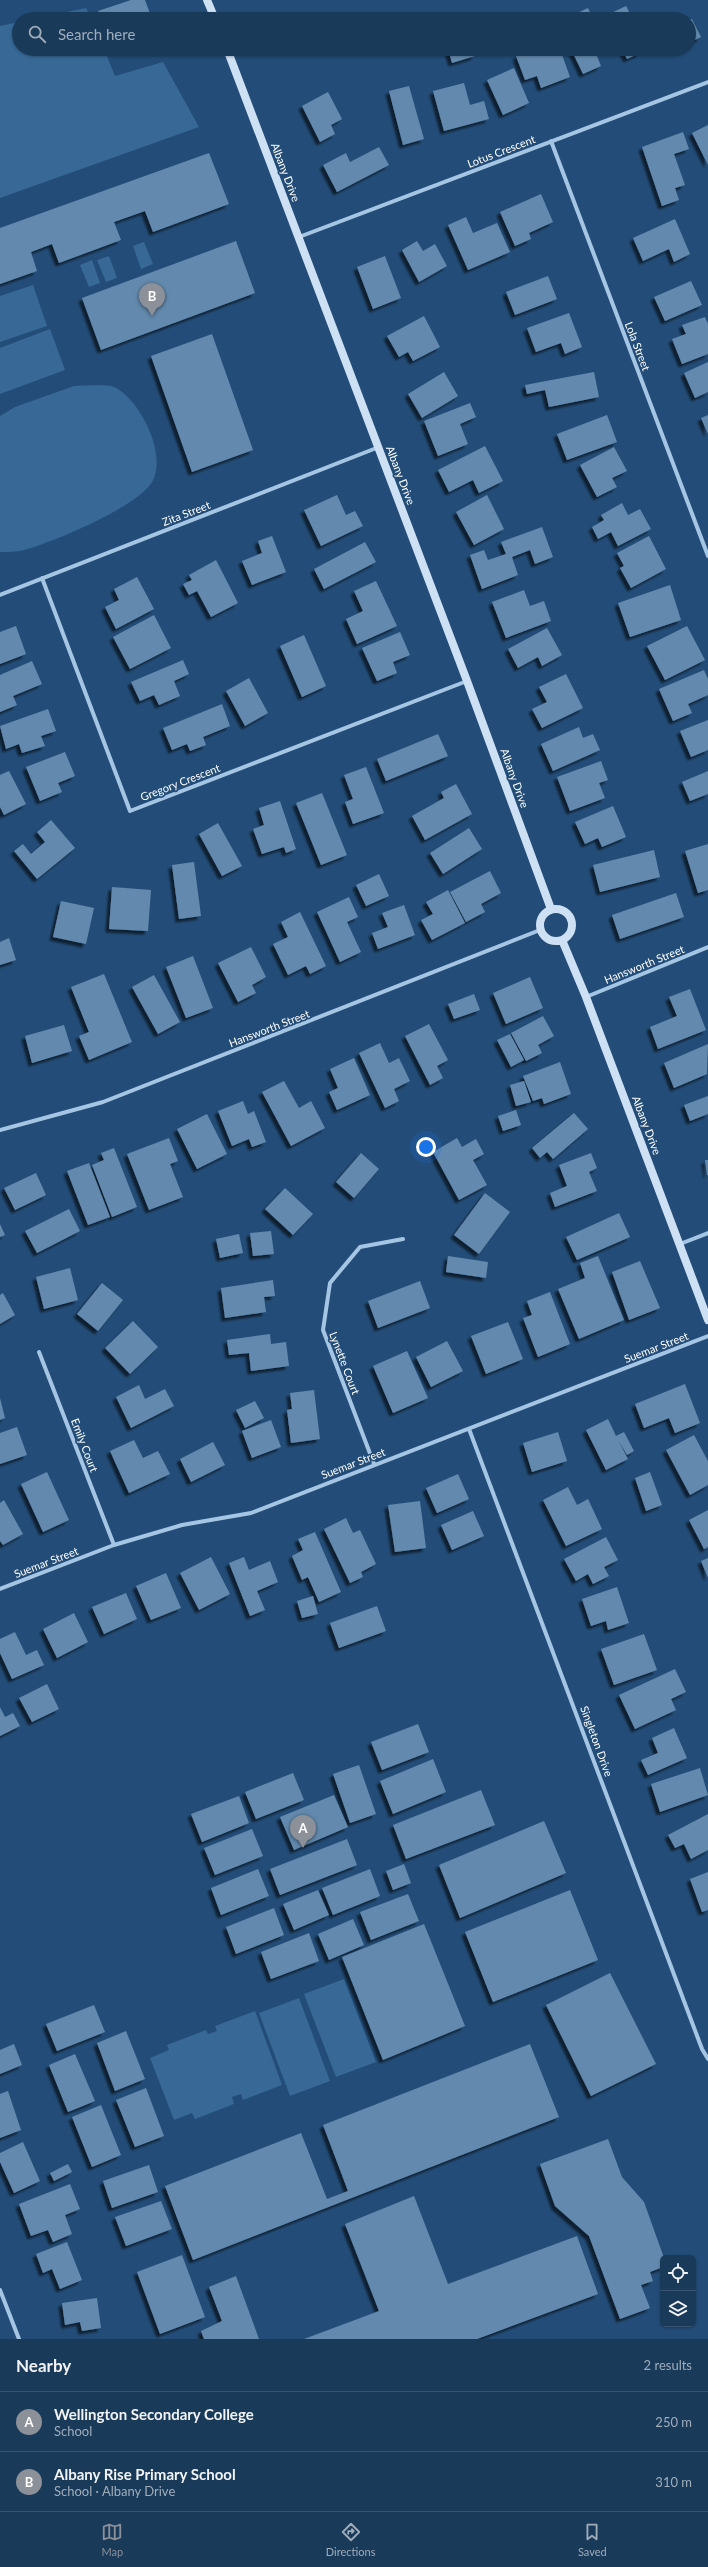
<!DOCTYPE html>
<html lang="en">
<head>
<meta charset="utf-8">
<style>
	body { margin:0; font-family:Lato,sans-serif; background:#234160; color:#f1f3f6 }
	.controls { position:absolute; right:12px; bottom:12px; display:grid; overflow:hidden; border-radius:6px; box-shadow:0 1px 3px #0004 }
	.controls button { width:36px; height:36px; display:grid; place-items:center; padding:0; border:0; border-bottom:1px solid #385470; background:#1a3a5a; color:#f1f3f6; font:20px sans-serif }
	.you { position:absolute; left:426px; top:1147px; width:14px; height:14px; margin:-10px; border:3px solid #fff; border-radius:50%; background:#1a73e8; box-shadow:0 0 0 6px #1a73e833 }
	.badge { display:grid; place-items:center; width:26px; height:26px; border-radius:50%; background:#8c9099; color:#fff; font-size:13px; font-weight:700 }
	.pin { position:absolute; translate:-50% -33px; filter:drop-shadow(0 1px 2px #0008) }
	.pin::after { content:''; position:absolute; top:21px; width:14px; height:12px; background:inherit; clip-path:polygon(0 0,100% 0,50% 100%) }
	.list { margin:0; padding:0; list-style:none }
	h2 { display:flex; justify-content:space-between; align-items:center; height:52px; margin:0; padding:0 16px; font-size:17px }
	h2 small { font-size:13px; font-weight:400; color:#9fadbb }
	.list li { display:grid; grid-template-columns:26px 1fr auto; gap:12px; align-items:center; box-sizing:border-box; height:60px; padding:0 16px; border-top:1px solid #385470 }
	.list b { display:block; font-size:15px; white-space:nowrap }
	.list p { margin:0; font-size:13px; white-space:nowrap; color:#9fadbb }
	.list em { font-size:13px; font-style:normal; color:#9fadbb }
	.icon { flex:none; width:22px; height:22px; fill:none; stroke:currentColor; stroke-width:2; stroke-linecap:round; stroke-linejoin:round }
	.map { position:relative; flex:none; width:708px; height:2339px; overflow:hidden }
	.search { position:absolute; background:#1a3a5a; box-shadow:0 1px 3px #0004; left:12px; right:12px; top:12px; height:44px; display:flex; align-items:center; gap:10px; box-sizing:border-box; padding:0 14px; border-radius:22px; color:#9fadbb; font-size:15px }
	.sheet { height:172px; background:#1a3a5a }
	nav { display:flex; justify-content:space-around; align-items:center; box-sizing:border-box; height:56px; border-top:1px solid #385470; background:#1a3a5a; font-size:11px; color:#9fadbb }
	nav a { display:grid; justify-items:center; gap:2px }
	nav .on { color:#8c9099 }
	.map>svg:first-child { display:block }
</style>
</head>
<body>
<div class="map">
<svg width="708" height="2339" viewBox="0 0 708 2339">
	<defs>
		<filter id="shadow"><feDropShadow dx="-3.5" dy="3.5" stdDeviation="1" flood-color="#0009"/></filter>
	</defs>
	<rect width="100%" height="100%" fill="#234d78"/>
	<!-- green -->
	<path fill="#376896" d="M86 8 92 19H33Z
		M19 22V49H104L115 76 163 62 199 127 0 198V26Z
		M144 242 153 264 141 269 133 246Z
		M109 256 117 278 106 282 97 260Z
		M92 260 100 283 89 287 80 265Z
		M33 285 47 326 0 342V296Z
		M50 329 65 370 0 394V348Z
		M74 386C83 386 106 384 114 387 140 399 168 455 152 482 137 507 54 542 24 550 17 552 8 552 0 552V416L15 407Z
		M344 1979 376 2062 336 2077 304 1994Z
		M299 1998 330 2081 290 2096 259 2013Z
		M255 2011 282 2085 243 2100 241 2094 232 2097 234 2104 195 2119 192 2113 174 2120 150 2058 169 2050 167 2045 206 2030 208 2034 217 2031 215 2026Z"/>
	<!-- building -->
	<path fill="#648aae" filter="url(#shadow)" d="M131 0H145L152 19H101L98 11Z
		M626 6 633 19H606L605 16Z
		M588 8 593 19H564Z
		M692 19 701 37 689 43V20Z
		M448 49H473L475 56 452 63Z
		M534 49H560L570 77 541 88 537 76 525 80 516 56Z
		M571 49H594L601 66 583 74Z
		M622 49H638L640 53 627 59Z
		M514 68 529 103 503 115 487 80Z
		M464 83 470 105 484 101 489 119 444 131 433 91Z
		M409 86 424 139 403 145 389 91Z
		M328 92 342 119 331 125 335 134 320 142 302 106Z
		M708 125V165L692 133Z
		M683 132 689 149 674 154 685 185 675 188 679 200 662 206 642 147Z
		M379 147 389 165 337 192 323 165 346 153 350 162Z
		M209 153 229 204 153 232 145 211 114 222 121 240 59 263 52 244 31 252 37 271 0 284V228Z
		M541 194 553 222 529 233 531 239 515 246 500 212Z
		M466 217 473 233 497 223 510 252 468 270 448 225Z
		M675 219 690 254 674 262 669 249 643 261 633 238Z
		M236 241 255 293 101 350 82 298Z
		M417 241 423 251 435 244 447 266 419 282 402 250Z
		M385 256 401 298 373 309 357 267Z
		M548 276 557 299 515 315 506 292Z
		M691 281 702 305 665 321 654 297Z
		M569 313 582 347 565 354 561 343 536 352 527 328Z
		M424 316 440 347 413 361 408 352 399 357 387 336Z
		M705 317 708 324V354L682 364 672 339 686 334 682 325Z
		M212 334 253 450 192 472 151 356Z
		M708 362V392L695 398 684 373Z
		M444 372 458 396 422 418 408 394Z
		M594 372 599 397 549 407 545 390 527 394 525 385Z
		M470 403 476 417 460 424 468 444 438 456 424 421Z
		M607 415 617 442 567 460 557 434Z
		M708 415V434L701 418Z
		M485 446 503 481 479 493 473 480 449 492 438 470Z
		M614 447 627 471 612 478 617 487 597 497 580 465Z
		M337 495 346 515 355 511 363 526 321 546 304 510Z
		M487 495 504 529 474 545 456 512Z
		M622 503 628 515 640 509 651 529 618 546 611 532 598 539 592 527 604 520 601 515Z
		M542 527 553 557 535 564 530 550 512 557 518 575 482 589 470 555 484 550 488 560 506 554 501 542Z
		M272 536 286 572 252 585 242 561 262 553 258 541Z
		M649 536 666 569 631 588 620 568 624 566 617 553Z
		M365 542 376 562 324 589 314 569Z
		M216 560 238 603 211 617 197 591 189 595 183 584 192 580 189 575Z
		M137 577 154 609 116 629 105 607 119 600 114 589Z
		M376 581 397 626 357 644 346 619 363 611 354 591Z
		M670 585 681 620 630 637 618 603Z
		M524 590 530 606 544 601 551 621 506 638 492 602Z
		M154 615 171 648 130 669 113 637Z
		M16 626 26 654 0 664V632Z
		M687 626 705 660 665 680 647 646Z
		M547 628 562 655 542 666 538 657 518 668 508 649Z
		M400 632 410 655 393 662 397 673 377 681 362 648Z
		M304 635 326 686 302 697 280 646Z
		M183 660 189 674 174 681 180 696 159 705 154 695 140 701 131 682Z
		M32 661 42 684 13 696 17 705 0 712V675Z
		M704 670 708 679V695L688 704 692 713 673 721 659 689Z
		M566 674 583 708 542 728 532 709 547 702 539 687Z
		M249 678 268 713 245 726 226 691Z
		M222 704 230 726 203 737 206 745 190 751 187 744 172 750 163 728Z
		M48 709 56 731 41 736 45 746 22 753 19 744 6 749 0 726Z
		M708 720V750L691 757 680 731Z
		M579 727 583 738 593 734 600 750 553 771 541 744Z
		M438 734 448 756 386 781 377 759Z
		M65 752 75 776 58 783 62 792 40 801 26 767Z
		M601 761 608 780 599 783 605 798 570 811 557 777Z
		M366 767 384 813 353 824 345 802 353 799 344 775Z
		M9 771 26 804 4 815 0 807V775Z
		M708 771V794L690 801 682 782Z
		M456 784 472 814 425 840 412 816 444 798 441 792Z
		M322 793 347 855 321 865 296 803Z
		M280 801 296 849 286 853 284 847 262 854 253 829 264 825 259 808Z
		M613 806 626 837 602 847 598 838 585 844 575 822Z
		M51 820 75 848 37 879 14 851 23 844 31 854 45 842 37 832Z
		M218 823 242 866 222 876 199 834Z
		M469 828 482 849 443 874 430 853Z
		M708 844V890L698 893 685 851Z
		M654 850 660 877 600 892 593 865Z
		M194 862 201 916 179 919 172 865Z
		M490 871 501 893 481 904 485 912 466 922 450 892Z
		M379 874 389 896 366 906 356 885Z
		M112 887 151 890 148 931 109 929Z
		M448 890 465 923 432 940 421 920 433 914 426 902Z
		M676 893 684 917 620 939 612 915Z
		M349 897 358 917 347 922 361 952 340 962 317 912Z
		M61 901 94 908 86 944 53 937Z
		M404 905 415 935 378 949 372 933 388 927 382 913Z
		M300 912 326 966 310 974 306 966 288 975 273 944 288 937 281 922Z
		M9 938 16 960 0 965V942Z
		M251 947 266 977 252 985 256 993 238 1002 218 963Z
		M193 956 213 1008 186 1018 166 967Z
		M104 974 132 1042 89 1060 79 1036 89 1032 71 987Z
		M154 975 180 1022 158 1034 132 987Z
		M530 977 543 1008 506 1024 493 993Z
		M690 989 706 1030 658 1049 650 1027 677 1016 669 997Z
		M474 994 480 1010 454 1019 448 1004Z
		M543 1016 554 1036 538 1045 542 1053 526 1061 511 1033Z
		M429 1024 448 1060 437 1066 443 1078 430 1085 405 1036Z
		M64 1025 72 1051 32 1063 25 1036Z
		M510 1034 524 1060 511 1067 497 1040Z
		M380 1043 389 1063 399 1058 410 1081 394 1089 399 1101 385 1108 359 1053Z
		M708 1044 707 1074 674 1088 664 1063Z
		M354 1058 370 1095 337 1110 329 1092 338 1088 330 1069Z
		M560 1062 571 1094 544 1104 542 1098 533 1101 523 1076Z
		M284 1081 299 1108 311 1101 325 1128 291 1146 262 1092Z
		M524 1081 531 1102 516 1106 510 1085Z
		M708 1096V1114L690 1121 684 1105Z
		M243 1101 248 1114 254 1111 266 1142 252 1147 249 1139 232 1146 218 1111Z
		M516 1110 521 1125 503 1131 498 1116Z
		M574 1113 588 1129 553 1159 547 1152 540 1158 532 1148Z
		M207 1114 227 1154 197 1169 177 1129Z
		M169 1138 178 1161 170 1164 183 1197 149 1210 127 1154Z
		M457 1138 462 1147 476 1139 484 1154 473 1160 487 1185 459 1200 433 1152Z
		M114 1148 137 1207 112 1217 92 1165 104 1160 101 1153Z
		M361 1153 379 1169 354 1198 336 1182Z
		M591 1153 597 1168 589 1172 597 1191 555 1207 550 1193 567 1186 559 1165Z
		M705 1160H708V1175H707Z
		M89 1163 110 1217 88 1225 67 1171Z
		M36 1173 46 1195 15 1210 4 1188Z
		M285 1188 313 1214 293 1235 265 1209Z
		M485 1193 510 1212 479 1254 454 1235Z
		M69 1209 80 1231 37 1253 25 1231Z
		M619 1213 630 1237 577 1260 566 1237Z
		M0 1224 5 1235 0 1237Z
		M271 1231 274 1254 253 1256 250 1233Z
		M239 1234 243 1253 220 1258 216 1239Z
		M448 1256 488 1262 486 1278 446 1272Z
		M598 1256 624 1320 579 1339 558 1289 585 1278 580 1263Z
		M640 1261 660 1308 629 1320 612 1272Z
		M70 1268 78 1300 44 1309 36 1277Z
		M273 1280 275 1296 264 1297 266 1312 225 1318 221 1288Z
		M420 1281 430 1308 378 1328 368 1301Z
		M102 1283 123 1300 98 1331 77 1314Z
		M550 1292 570 1344 538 1357 523 1318 532 1315 527 1301Z
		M3 1293 15 1315 0 1324V1295Z
		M133 1321 158 1347 130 1374 105 1348Z
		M508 1322 523 1359 486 1374 471 1336Z
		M270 1334 271 1344 286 1342 289 1366 251 1371 249 1353 229 1355 227 1340Z
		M447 1341 463 1371 431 1387 416 1357Z
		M407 1351 428 1398 393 1413 373 1366Z
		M685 1384 700 1423 675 1433 669 1418 644 1428 635 1404Z
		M139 1385 145 1399 165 1389 174 1406 131 1428 116 1397Z
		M314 1390 320 1439 291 1443 287 1410 292 1409 290 1393Z
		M0 1398 5 1418 0 1420Z
		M255 1401 264 1418 245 1428 236 1410Z
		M608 1419 616 1436 624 1432 634 1451 627 1455 618 1440 628 1459 606 1470 586 1430Z
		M271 1420 281 1447 252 1458 242 1431Z
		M17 1427 27 1455 0 1464V1433Z
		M558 1432 567 1461 532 1472 523 1443Z
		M694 1435 708 1461V1485L690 1495 666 1450Z
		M134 1440 143 1458 158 1451 170 1474 129 1493 110 1451Z
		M213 1442 225 1465 191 1482 180 1459Z
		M47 1472 69 1520 43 1532 21 1484Z
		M650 1472 662 1505 646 1511 635 1478Z
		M458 1474 469 1499 437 1513 426 1488Z
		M568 1487 577 1505 588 1499 602 1529 566 1546 543 1500Z
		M4 1500 23 1534 3 1545 0 1541V1503Z
		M420 1501 426 1548 395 1552 388 1505Z
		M708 1510V1547L704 1549 689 1520Z
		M473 1511 484 1536 452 1550 441 1525Z
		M346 1518 353 1533 360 1530 376 1564 361 1572 363 1577 350 1583 324 1529Z
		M315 1532 341 1592 319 1602 308 1577 302 1580 292 1556 303 1550 298 1539Z
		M606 1537 618 1560 604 1567 609 1576 593 1584 588 1574 576 1581 564 1559Z
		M211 1557 230 1594 199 1610 180 1573Z
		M244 1557 249 1570 270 1561 278 1582 257 1591 265 1610 250 1616 229 1563Z
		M708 1558V1578L701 1561Z
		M166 1573 181 1608 151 1620 136 1586Z
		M617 1587 629 1623 608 1630 606 1621 591 1626 582 1599Z
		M126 1593 137 1619 104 1634 92 1607Z
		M313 1596 318 1614 302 1618 297 1601Z
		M377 1606 386 1631 339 1648 330 1623Z
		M74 1613 88 1642 57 1658 43 1629Z
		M15 1632 26 1655 37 1650 44 1665 12 1679 0 1653V1639Z
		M644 1634 657 1670 614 1685 601 1649Z
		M675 1669 686 1692 671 1699 676 1710 635 1729 619 1695Z
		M47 1684 59 1709 32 1722 19 1698Z
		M0 1707 5 1717 13 1713 20 1726 0 1736Z
		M418 1724 429 1752 382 1770 371 1742Z
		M674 1728 687 1758 648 1775 641 1760 658 1753 652 1738Z
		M433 1759 446 1792 393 1814 380 1781Z
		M359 1765 376 1814 350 1823 333 1774Z
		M700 1768 708 1795 660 1812 651 1784Z
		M293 1773 304 1800 256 1819 245 1792Z
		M481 1790 495 1825 406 1859 393 1825Z
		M334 1795 348 1827 294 1850 280 1817Z
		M239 1796 249 1823 202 1842 191 1814Z
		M708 1814V1850L691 1859 684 1844 675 1848 668 1835Z
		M544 1821 566 1873 460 1918 439 1865Z
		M252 1829 263 1856 215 1875 204 1848Z
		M347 1839 357 1865 280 1895 270 1869Z
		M404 1864 411 1883 393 1890 386 1871Z
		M258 1869 269 1896 221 1915 211 1888Z
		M370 1869 380 1896 333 1915 322 1888Z
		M708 1872V1910L702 1912 690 1879Z
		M318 1890 329 1915 294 1930 283 1904Z
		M570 1890 598 1960 493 2002 465 1932Z
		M408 1894 419 1921 371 1940 360 1912Z
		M274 1908 284 1935 236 1954 226 1927Z
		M353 1919 364 1945 329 1960 318 1934Z
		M424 1924 465 2026 383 2060 342 1957Z
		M309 1933 319 1961 271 1979 261 1952Z
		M610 1973 656 2064 591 2096 546 2005Z
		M94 2005 105 2032 57 2051 46 2024Z
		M126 2031 145 2079 115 2091 97 2043Z
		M14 2044 22 2065 0 2074V2050Z
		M530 2044 559 2117 193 2260 165 2186 301 2133 327 2199 348 2191 323 2125Z
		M75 2054 95 2101 68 2112 49 2065Z
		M146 2088 164 2136 135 2147 116 2100Z
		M8 2091 21 2130 0 2138V2094Z
		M101 2105 121 2155 92 2167 72 2117Z
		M608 2139 622 2177 644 2202 664 2258 663 2267 650 2272 653 2281 641 2285 650 2308 620 2319 589 2236 555 2206 540 2164Z
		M23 2142 40 2181 14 2193 0 2162V2153Z
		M68 2164 72 2172 54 2181 50 2173Z
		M149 2165 158 2192 112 2208 103 2181Z
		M70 2184 80 2209 65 2215 72 2234 53 2242 48 2230 31 2236 19 2204Z
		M414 2196 448 2284 577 2236 598 2294 477 2339H304L379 2311 345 2224Z
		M161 2201 172 2229 126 2246 115 2217Z
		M67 2242 82 2280 60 2289 52 2269 43 2273 36 2254Z
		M182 2255 205 2317 160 2334 137 2272Z
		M236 2276 259 2339H204L201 2331 222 2321 209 2287Z
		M97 2298 101 2328 82 2331 80 2322 65 2325 62 2303Z"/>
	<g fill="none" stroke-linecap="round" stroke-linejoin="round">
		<!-- street -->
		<path stroke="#a5c5e4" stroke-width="4" d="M551 141 708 556
			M299 237 708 82
			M42 578 130 811 467 681
			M0 595 379 447
			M586 997 708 947
			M0 1130 103 1102 540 930
			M680 1244 708 1233
			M39 1352 114 1545
			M469 1429 702 2049 708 2059
			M374 1464 323 1330 330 1283 360 1247 403 1239
			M0 1589 114 1545 182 1525 251 1513 708 1336
			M0 2290 19 2339"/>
		<!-- secondary -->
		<path stroke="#cee0f4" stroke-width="8" d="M207 0 215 19
			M227 49 467 681 551 909
			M540 925a16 16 0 1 1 32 0a16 16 0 1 1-32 0Z
			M562 940 586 997 708 1320"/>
	</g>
	<g text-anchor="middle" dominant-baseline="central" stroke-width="3.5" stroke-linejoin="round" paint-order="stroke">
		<!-- street labels -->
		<g font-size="11" fill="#fff" stroke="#234d78">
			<text transform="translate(501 151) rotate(-21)">Lotus Crescent</text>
			<text transform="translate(286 172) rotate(69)">Albany Drive</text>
			<text transform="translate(638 346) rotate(69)">Lola Street</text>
			<text transform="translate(401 475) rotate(69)">Albany Drive</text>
			<text transform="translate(186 513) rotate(-21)">Zita Street</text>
			<text transform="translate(515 778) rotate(70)">Albany Drive</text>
			<text transform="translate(180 782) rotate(-21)">Gregory Crescent</text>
			<text transform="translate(644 964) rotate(-22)">Hansworth Street</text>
			<text transform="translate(269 1028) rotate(-21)">Hansworth Street</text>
			<text transform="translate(647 1125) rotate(69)">Albany Drive</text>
			<text transform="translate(656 1347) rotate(-21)">Suemar Street</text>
			<text transform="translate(345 1363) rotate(69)">Lynette Court</text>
			<text transform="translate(85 1445) rotate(69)">Emily Court</text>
			<text transform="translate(353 1463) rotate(-21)">Suemar Street</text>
			<text transform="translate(46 1562) rotate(-21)">Suemar Street</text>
			<text transform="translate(597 1741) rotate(70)">Singleton Drive</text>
		</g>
	</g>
</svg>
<div class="controls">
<button><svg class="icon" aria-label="locate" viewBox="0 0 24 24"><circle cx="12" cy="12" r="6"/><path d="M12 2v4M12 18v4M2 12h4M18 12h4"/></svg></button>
<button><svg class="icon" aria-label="layers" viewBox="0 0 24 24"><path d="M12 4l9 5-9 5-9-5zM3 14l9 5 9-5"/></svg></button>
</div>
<div class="you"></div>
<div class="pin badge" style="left:303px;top:1848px">A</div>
<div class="pin badge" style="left:152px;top:316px">B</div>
<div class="search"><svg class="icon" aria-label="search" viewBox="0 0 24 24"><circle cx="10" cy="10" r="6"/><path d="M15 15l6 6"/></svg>Search here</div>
</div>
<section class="sheet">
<h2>Nearby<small>2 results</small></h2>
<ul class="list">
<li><span class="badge">A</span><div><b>Wellington Secondary College</b><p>School</p></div><em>250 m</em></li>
<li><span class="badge">B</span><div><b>Albany Rise Primary School</b><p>School · Albany Drive</p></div><em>310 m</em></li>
</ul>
</section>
<nav>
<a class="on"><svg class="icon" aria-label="map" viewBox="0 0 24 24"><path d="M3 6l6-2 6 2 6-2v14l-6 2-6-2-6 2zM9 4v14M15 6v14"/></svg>Map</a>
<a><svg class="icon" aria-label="directions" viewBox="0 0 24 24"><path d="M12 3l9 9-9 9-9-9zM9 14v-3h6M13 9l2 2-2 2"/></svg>Directions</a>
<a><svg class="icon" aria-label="saved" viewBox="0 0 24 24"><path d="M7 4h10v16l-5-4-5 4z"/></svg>Saved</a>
</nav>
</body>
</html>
